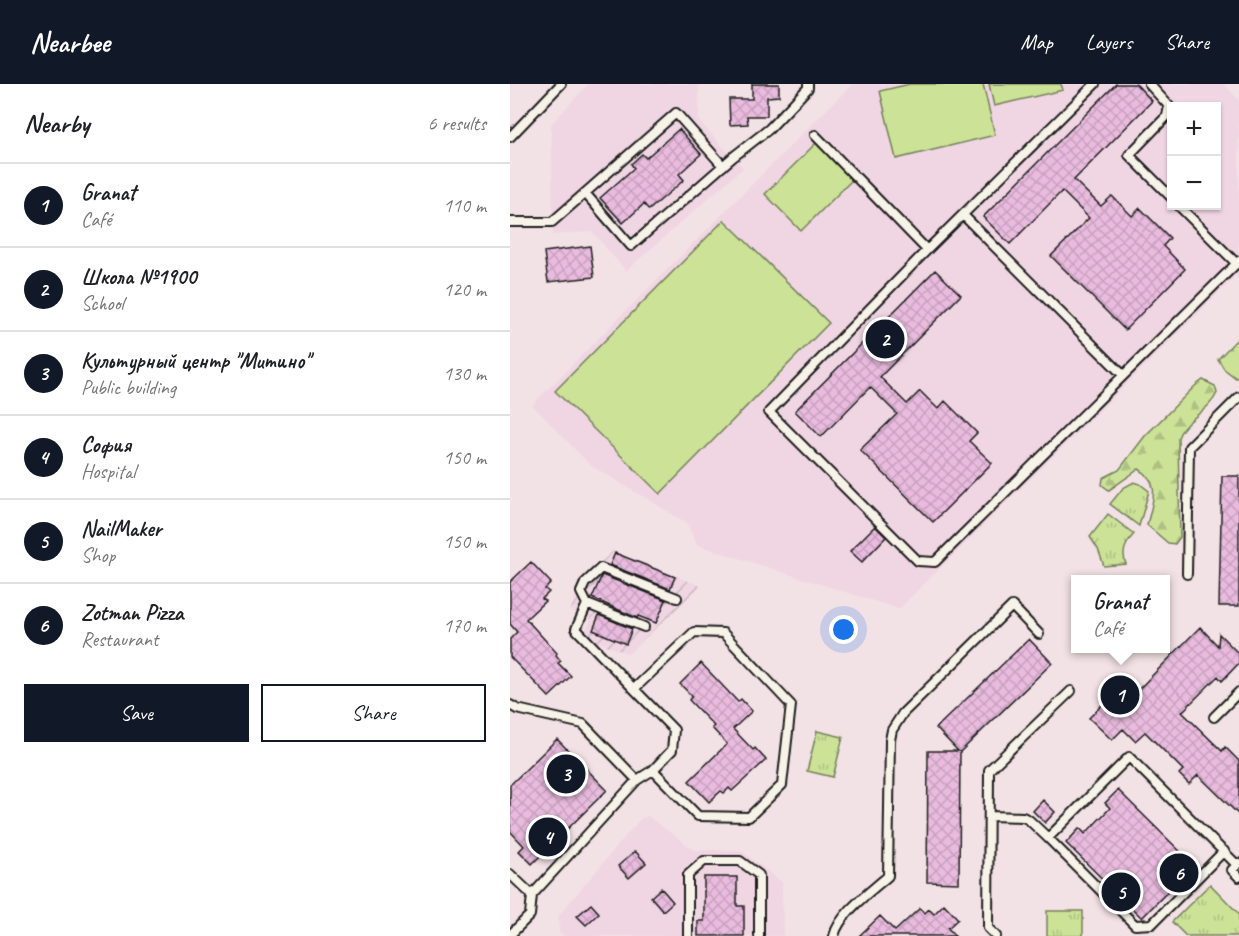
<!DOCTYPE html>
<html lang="en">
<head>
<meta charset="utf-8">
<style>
	body { margin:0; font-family:Caveat,sans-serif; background:#f2f2f2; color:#202124 }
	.controls { position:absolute; right:18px; top:18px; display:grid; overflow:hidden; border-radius:0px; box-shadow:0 2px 4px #0004 }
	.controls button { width:54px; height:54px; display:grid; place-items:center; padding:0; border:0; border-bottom:2px solid #e0e0e0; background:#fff; color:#202124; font:30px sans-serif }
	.you { position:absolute; left:334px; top:546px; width:21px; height:21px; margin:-15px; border:4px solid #fff; border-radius:50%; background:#1a73e8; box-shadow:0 0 0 9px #1a73e833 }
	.badge { display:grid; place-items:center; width:39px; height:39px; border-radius:50%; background:#111827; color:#fff; font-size:20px; font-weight:700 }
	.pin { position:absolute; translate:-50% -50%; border:3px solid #fff; box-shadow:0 2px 6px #0006 }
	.popup { position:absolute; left:561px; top:491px; width:99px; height:78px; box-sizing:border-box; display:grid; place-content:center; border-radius:0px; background:#fff; filter:drop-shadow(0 2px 4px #0005); font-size:20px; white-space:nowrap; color:#757577 }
	.popup b { font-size:22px; color:#202124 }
	.popup::after { content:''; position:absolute; left:50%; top:100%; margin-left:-12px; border:12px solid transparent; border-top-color:#fff }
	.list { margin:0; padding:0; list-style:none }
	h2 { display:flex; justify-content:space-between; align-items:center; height:78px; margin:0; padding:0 24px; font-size:26px }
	h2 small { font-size:20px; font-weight:400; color:#757577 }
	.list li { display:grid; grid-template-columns:39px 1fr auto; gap:18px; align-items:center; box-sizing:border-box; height:84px; padding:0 24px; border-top:2px solid #e0e0e0 }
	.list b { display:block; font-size:22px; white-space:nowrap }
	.list p { margin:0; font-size:20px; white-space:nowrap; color:#757577 }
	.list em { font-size:20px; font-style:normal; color:#757577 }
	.actions { display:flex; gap:12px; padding:18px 24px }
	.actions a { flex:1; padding:14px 0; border:2px solid #111827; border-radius:0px; text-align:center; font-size:21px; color:#111827 }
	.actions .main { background:#111827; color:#fff }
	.map { position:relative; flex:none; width:729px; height:852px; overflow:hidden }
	header { display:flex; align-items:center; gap:36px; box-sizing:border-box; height:84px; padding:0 30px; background:#111827; color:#fff }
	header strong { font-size:28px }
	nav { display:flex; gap:33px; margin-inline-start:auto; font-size:21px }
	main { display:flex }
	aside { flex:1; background:#fff }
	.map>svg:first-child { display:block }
</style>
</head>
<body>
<header>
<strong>Nearbee</strong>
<nav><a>Map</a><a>Layers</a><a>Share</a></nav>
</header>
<main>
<aside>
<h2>Nearby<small>6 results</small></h2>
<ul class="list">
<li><span class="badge">1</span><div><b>Granat</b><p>Café</p></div><em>110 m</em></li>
<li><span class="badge">2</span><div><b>Школа №1900</b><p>School</p></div><em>120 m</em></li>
<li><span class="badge">3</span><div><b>Культурный центр &quot;Митино&quot;</b><p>Public building</p></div><em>130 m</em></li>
<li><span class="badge">4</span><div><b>София</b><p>Hospital</p></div><em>150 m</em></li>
<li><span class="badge">5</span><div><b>NailMaker</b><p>Shop</p></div><em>150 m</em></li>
<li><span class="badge">6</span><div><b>Zotman Pizza</b><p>Restaurant</p></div><em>170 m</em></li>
</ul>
<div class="actions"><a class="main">Save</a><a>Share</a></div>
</aside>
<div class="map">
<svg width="729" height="852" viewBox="0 0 729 852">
	<defs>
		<pattern id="industrial-furrows" width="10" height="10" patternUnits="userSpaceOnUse" patternTransform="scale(1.5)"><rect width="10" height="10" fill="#f0d6e3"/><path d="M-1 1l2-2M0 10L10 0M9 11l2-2" fill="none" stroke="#cdb7c2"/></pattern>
		<pattern id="grass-tufts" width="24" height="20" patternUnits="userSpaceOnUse" patternTransform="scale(1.5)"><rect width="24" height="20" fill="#cbe297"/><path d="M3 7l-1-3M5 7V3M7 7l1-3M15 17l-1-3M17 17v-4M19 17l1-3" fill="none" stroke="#aec182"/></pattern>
		<pattern id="forest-firs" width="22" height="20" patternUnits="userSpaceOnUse" patternTransform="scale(1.5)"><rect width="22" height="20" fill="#cbe297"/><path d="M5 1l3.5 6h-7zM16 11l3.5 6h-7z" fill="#aec182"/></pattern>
		<pattern id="building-cross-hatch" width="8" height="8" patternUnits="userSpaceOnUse" patternTransform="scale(1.5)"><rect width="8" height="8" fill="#e9bbde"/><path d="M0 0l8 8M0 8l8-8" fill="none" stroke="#c7a0be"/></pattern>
	</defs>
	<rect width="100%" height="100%" fill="#f3e2e5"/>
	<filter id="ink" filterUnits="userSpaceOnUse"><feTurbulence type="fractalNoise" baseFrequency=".0167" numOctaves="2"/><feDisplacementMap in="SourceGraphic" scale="12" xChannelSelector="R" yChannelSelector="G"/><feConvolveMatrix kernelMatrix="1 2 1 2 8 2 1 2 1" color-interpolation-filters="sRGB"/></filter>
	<g filter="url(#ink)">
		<!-- built -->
		<path fill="#f0d6e3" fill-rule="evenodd" d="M78 0H189V37L233 84 116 187 82 148 43 151 41 40Z
			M342 0H714L729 16V189L389 525 187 461 177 439 80 381 22 321ZM662 22H706V122H662Z
			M138 732 184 766H230L272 798 273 852H53L49 848 48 832 130 735Z"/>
		<!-- industrial -->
		<path fill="url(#industrial-furrows)" d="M103 467 191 502 118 570 73 552 81 535 60 527 73 495Z"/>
		<!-- grass -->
		<path fill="url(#grass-tufts)" stroke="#747f5a" stroke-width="1.5" d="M624 398 630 400 639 407 629 442 600 420 613 404Z
			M598 430 624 450C616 459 611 468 616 480L594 482 588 465 580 453Z
			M307 647 333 653 323 693 297 687Z
			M700 800 729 830V852H676L662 838Z
			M537 827H573V852H537Z"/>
		<!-- forest -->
		<path fill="url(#forest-firs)" stroke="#747f5a" stroke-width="1.5" d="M729 253V292L726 294 714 285 708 275Z
			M693 296 705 302 707 309C699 328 674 335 668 354L670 453 665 460 658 459 637 441C642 419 652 399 629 385L599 406 592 401 593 394 609 386 635 352 685 302Z"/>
		<!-- pitch -->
		<path fill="#cbe297" stroke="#747f5a" stroke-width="1.5" d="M400 0H473L485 51 386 75 370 7Z
			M479 0H551L553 6 484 22Z
			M306 59 342 96 291 147 255 110Z
			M214 136 319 239 150 410 45 307Z"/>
		<!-- building -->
		<path fill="url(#building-cross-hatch)" stroke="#1c1c1c" stroke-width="1.5" d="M242 0H269V12L257 13V32H237L238 40 220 41 219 15H242Z
			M606 0H626L642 17 564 96 591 122 602 112 622 132 630 124 660 154 653 162 675 185 615 246 541 172 579 134 552 107 500 160 473 133Z
			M169 45 191 70 169 90 174 96 139 126 134 120 113 139 90 114 124 84 121 80 132 70 136 74Z
			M80 162 84 193 38 198 34 168Z
			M425 186 451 211 370 293 397 320 410 307 428 325 435 317 467 349 459 357 482 379 423 438 350 366 387 330 360 303 311 353 285 327Z
			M712 392H729V522H709Z
			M365 442 376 453 352 478 340 467Z
			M105 469 165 493 160 505 100 481Z
			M21 478 41 499 35 505 39 508 32 515 35 517 16 535 47 569 46 571 51 577 48 579 61 592 39 613 0 573V555L7 548 0 540V498Z
			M92 491 156 516 146 539 128 532 127 534 82 514Z
			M89 531 122 545 116 560 83 546Z
			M690 543 708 562 709 550 729 570V579L712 597 708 592 672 628 712 667 715 663 729 677V731L688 691 679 700 669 690 673 686 635 648 625 657 613 645 602 656 579 634 612 601 623 611Z
			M519 555 542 579 450 668 449 799 417 798 418 667H448L426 644Z
			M191 579 228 618 231 615 242 627 223 645 243 666 245 664 256 676 222 707 219 704 214 709 211 707 199 718 179 697 217 660 202 644 204 642 179 616 182 612 170 600Z
			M47 655 97 706 22 780 9 767 14 762 0 747V701Z
			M608 706 688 785 669 804 665 800 632 834 556 759 570 744 575 750 600 724 595 719Z
			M533 716 545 728 535 739 523 727Z
			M125 767 136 779 119 794 108 782Z
			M194 793H227V822H234V852H188V837H194Z
			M151 804 163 818 153 827 141 813Z
			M81 820 89 829 76 841 67 832Z
			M434 820 448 835 438 844 445 852H349L370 832 385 847 410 824 415 829 419 825 424 830Z"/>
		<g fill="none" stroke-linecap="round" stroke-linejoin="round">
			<!-- service casing -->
			<g stroke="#1c1c1c" stroke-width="12">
				<path id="service" d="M585 0 417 166 259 328 408 477 425 478 729 177
					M639 0 659 22 657 32 619 71 662 114
					M305 51 417 166
					M0 53 51 0
					M75 109 121 162 223 73 259 45 298 4V0
					M669 122 727 180
					M453 131 613 291
					M0 138H42L166 29 213 82
					M677 490 679 363 729 313
					M77 520 134 543
					M124 605 66 545 77 520 71 508 75 499 91 484 167 514
					M0 621 7 625 73 640 127 696 22 811
					M704 633 729 608
					M127 696 143 686 162 666 164 646 124 605 184 548 213 549 281 621 272 701 239 733 188 732 143 686
					M479 732 513 733 519 736 538 754 619 673 727 781
					M538 754 625 841 642 840 714 767
					M729 779 722 786 729 793
					M0 790 22 811 20 831 0 851
					M178 852V791L194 777H230L249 791V852
					M324 852C329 830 361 807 378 792L380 656 382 646 393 629 502 522 529 550
					M486 852 478 844 479 686 561 607"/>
			</g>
			<!-- service -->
			<use href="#service" stroke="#f7f3e8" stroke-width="8"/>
		</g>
	</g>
</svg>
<div class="controls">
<button>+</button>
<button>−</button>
</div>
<div class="you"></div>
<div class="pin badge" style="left:610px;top:611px">1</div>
<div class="popup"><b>Granat</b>Café</div>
<div class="pin badge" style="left:375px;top:255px">2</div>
<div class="pin badge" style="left:56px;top:690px">3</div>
<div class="pin badge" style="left:38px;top:753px">4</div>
<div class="pin badge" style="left:611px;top:808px">5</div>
<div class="pin badge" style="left:669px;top:789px">6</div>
</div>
</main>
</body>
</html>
